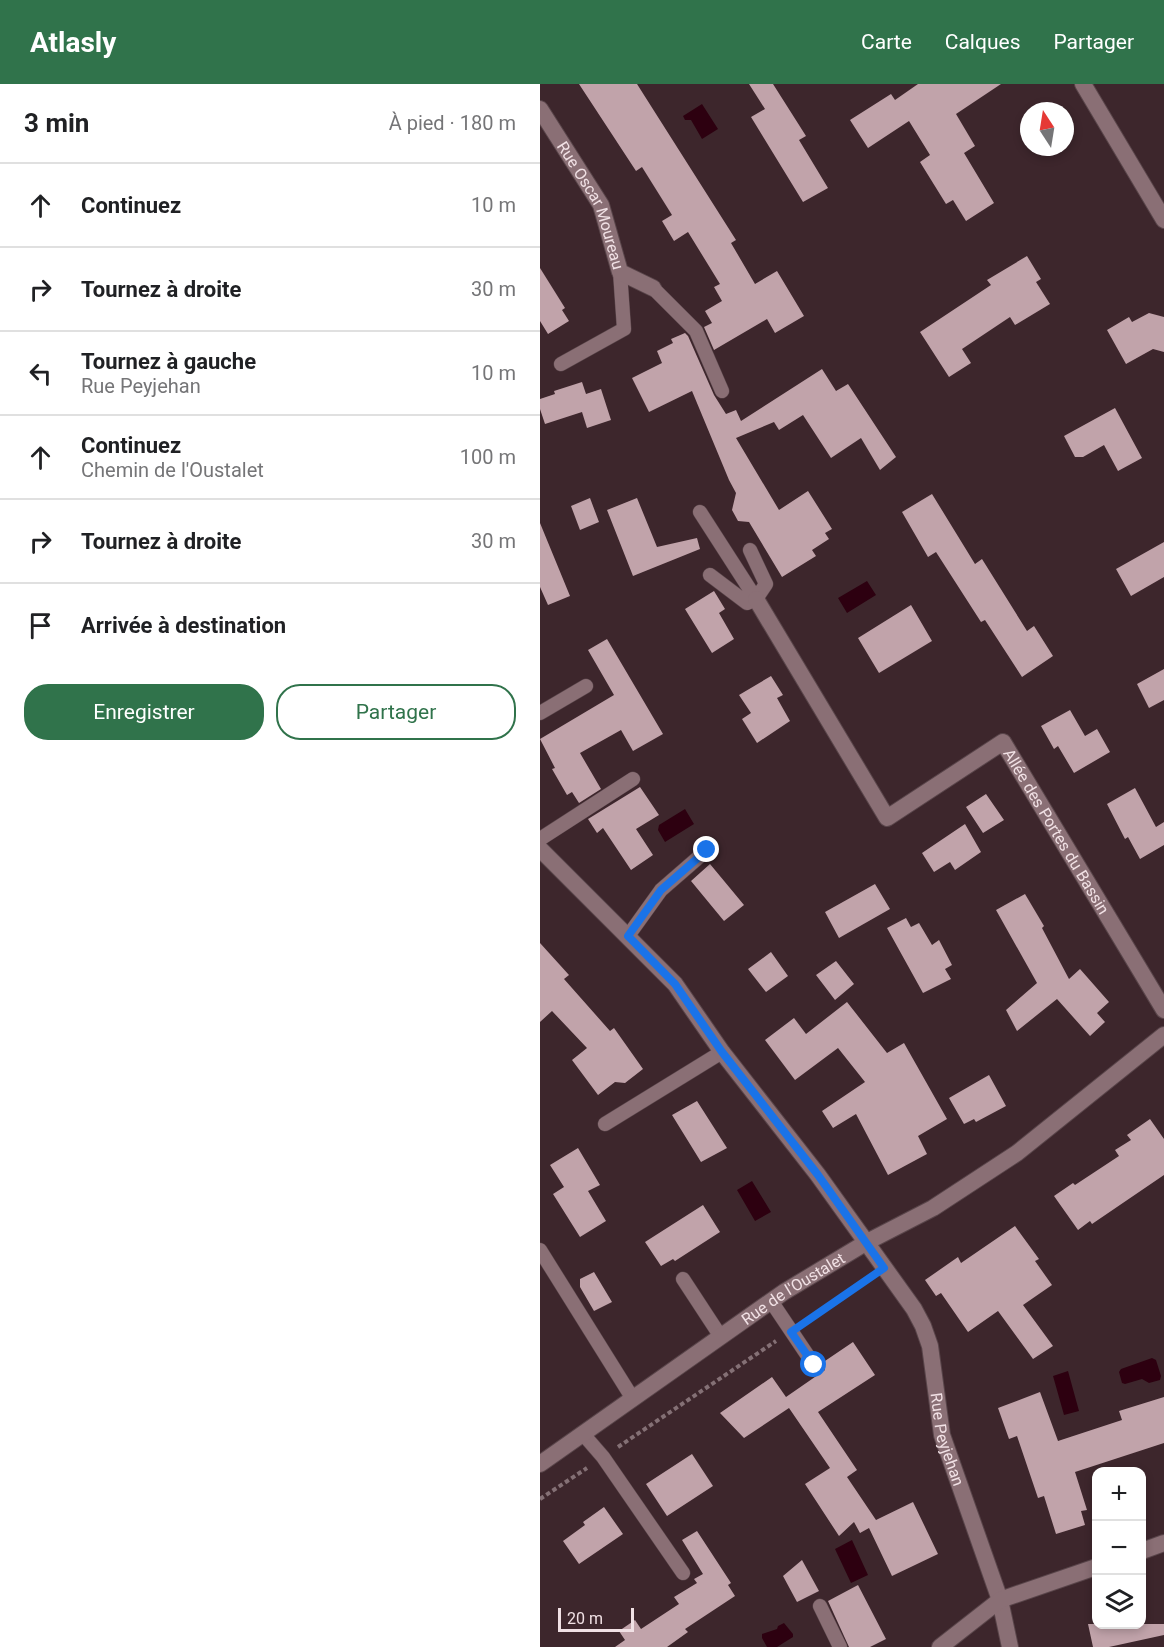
<!DOCTYPE html>
<html lang="fr">
<head>
<meta charset="utf-8">
<style>
	body { margin:0; font-family:Roboto,sans-serif; background:#f6f6f6; color:#202124 }
	.controls { position:absolute; right:18px; bottom:18px; display:grid; overflow:hidden; border-radius:12px; box-shadow:0 3px 9px #0003 }
	.controls button { width:54px; height:54px; display:grid; place-items:center; padding:0; border:0; border-bottom:2px solid #e0e0e0; background:#fff; color:#202124; font:30px sans-serif }
	.compass { position:absolute; left:480px; top:18px; width:54px; height:54px; border-radius:50%; background:#fff; box-shadow:0 3px 9px #0003; rotate:348deg }
	.scale { position:absolute; left:18px; bottom:15px; width:76px; box-sizing:border-box; padding-left:6px; border:3px solid #f1e1e5; border-top:0; font-size:16px; line-height:21px; white-space:nowrap; color:#f1e1e5; -webkit-text-stroke:4px #3d262c; paint-order:stroke }
	.stop { position:absolute; width:18px; height:18px; margin:-14px; border:4px solid #1a73e8; border-radius:50%; background:#fff }
	.stop.end { background:#1a73e8; border-color:#fff; box-shadow:0 2px 6px #0008 }
	.list { margin:0; padding:0; list-style:none }
	h2 { display:flex; justify-content:space-between; align-items:center; height:78px; margin:0; padding:0 24px; font-size:26px }
	h2 small { font-size:20px; font-weight:400; color:#757577 }
	.list li { display:grid; grid-template-columns:39px 1fr auto; gap:18px; align-items:center; box-sizing:border-box; height:84px; padding:0 24px; border-top:2px solid #e0e0e0 }
	.list b { display:block; font-size:22px; white-space:nowrap }
	.list p { margin:0; font-size:20px; white-space:nowrap; color:#757577 }
	.list em { font-size:20px; font-style:normal; color:#757577 }
	.actions { display:flex; gap:12px; padding:18px 24px }
	.actions a { flex:1; padding:14px 0; border:2px solid #30734b; border-radius:24px; text-align:center; font-size:21px; color:#30734b }
	.actions .main { background:#30734b; color:#fff }
	.icon { flex:none; width:33px; height:33px; fill:none; stroke:currentColor; stroke-width:2; stroke-linecap:round; stroke-linejoin:round }
	.map { position:relative; flex:none; width:624px; height:1563px; overflow:hidden }
	header { display:flex; align-items:center; gap:36px; box-sizing:border-box; height:84px; padding:0 30px; background:#30734b; color:#fff }
	header strong { font-size:28px }
	nav { display:flex; gap:33px; margin-inline-start:auto; font-size:21px }
	main { display:flex }
	aside { flex:1; background:#fff }
	.map>svg:first-child { display:block }
</style>
</head>
<body>
<header>
<strong>Atlasly</strong>
<nav><a>Carte</a><a>Calques</a><a>Partager</a></nav>
</header>
<main>
<aside>
<h2>3 min<small>À pied · 180 m</small></h2>
<ul class="list">
<li><svg class="icon" aria-label="ahead" viewBox="0 0 24 24"><path d="M12 20V5M6 11l6-6 6 6"/></svg><div><b>Continuez</b></div><em>10 m</em></li>
<li><svg class="icon" aria-label="right" viewBox="0 0 24 24"><path d="M7 20v-9h11M14 6l5 5-5 5"/></svg><div><b>Tournez à droite</b></div><em>30 m</em></li>
<li><svg class="icon" aria-label="left" viewBox="0 0 24 24"><path d="M17 20v-9H6M10 6l-5 5 5 5"/></svg><div><b>Tournez à gauche</b><p>Rue Peyjehan</p></div><em>10 m</em></li>
<li><svg class="icon" aria-label="ahead" viewBox="0 0 24 24"><path d="M12 20V5M6 11l6-6 6 6"/></svg><div><b>Continuez</b><p>Chemin de l'Oustalet</p></div><em>100 m</em></li>
<li><svg class="icon" aria-label="right" viewBox="0 0 24 24"><path d="M7 20v-9h11M14 6l5 5-5 5"/></svg><div><b>Tournez à droite</b></div><em>30 m</em></li>
<li><svg class="icon" aria-label="arrive" viewBox="0 0 24 24"><path d="M6 21V4h12l-3 4 3 4H6"/></svg><div><b>Arrivée à destination</b></div></li>
</ul>
<div class="actions"><a class="main">Enregistrer</a><a>Partager</a></div>
</aside>
<div class="map">
<svg width="624" height="1563" viewBox="0 0 624 1563">
	<rect width="100%" height="100%" fill="#3d262c"/>
	<!-- water -->
	<path fill="#2d0010" d="M162 20 178 45 162 55 151 36H145L143 32Z
		M327 497 336 511 307 529 298 514Z
		M145 725 154 740 125 758 118 746 119 741Z
		M212 1097 231 1128 215 1137 197 1106Z
		M612 1274 616 1276 621 1292 620 1296 609 1299 602 1295 585 1300 582 1299 579 1288 581 1285Z
		M528 1287 539 1327 524 1331 513 1292Z
		M312 1456 328 1491 311 1499 295 1465Z
		M244 1539 253 1550V1553L237 1563H227L222 1554V1550L237 1545 238 1542Z"/>
	<!-- building -->
	<path fill="#c1a3aa" d="M39 0H97L196 156 191 159 215 200 237 187 264 232 235 249 227 235 174 266 164 243 172 239 165 227 182 217 174 203 180 200 148 148 134 157 122 137 132 131 102 83 96 87Z
		M209 0H233L266 52 259 56 288 104 263 118 211 33 225 25Z
		M378 0H461L416 30 435 62 424 69 454 119 426 137 413 116 406 120 380 78 390 71 369 37 328 64 310 36 351 10 355 16Z
		M487 172 501 195 496 198 510 220 475 241 470 233 422 265 431 279 409 293 380 248 451 201 447 196Z
		M0 184 25 224 22 226 29 237 8 250 0 237Z
		M609 229 624 233V268L613 265 586 280 567 246 589 233 592 238Z
		M145 249 148 252 174 311 186 330 196 326 201 337 282 285 296 307 308 300 356 373 340 386 321 354 291 374 263 331 239 346 234 338 196 354 239 426 268 407 292 445 285 449 289 455 272 466 276 472 242 493 209 438 198 437 192 426 196 409 189 396 152 307 109 328 92 294 122 279 117 267 133 259 131 255Z
		M42 298 46 310 61 305 71 336 47 344 42 328 5 340 0 325V315L15 310 14 307Z
		M575 324 602 374 578 387 564 361 543 373H535L524 352Z
		M392 410 435 480 442 475 487 547 494 542 513 572 482 593 445 536 441 538 396 468 388 473 362 428Z
		M50 414 59 438 40 446 31 422Z
		M97 414 117 463 157 454 160 465 93 492 67 426Z
		M0 439 30 512 8 521 0 503Z
		M624 458V493L591 512 576 485Z
		M174 507 185 525 179 529 194 555 172 569 145 525Z
		M371 521 392 557 339 589 318 554Z
		M67 555 123 650 93 667 81 646 40 669 61 705 39 719 32 708 27 711 12 685 15 684 0 655 74 611 48 566Z
		M624 585V616L609 624 597 600Z
		M231 592 243 611 237 614 250 637 217 659 202 635 211 629 199 611Z
		M530 626 545 652 557 645 570 668 534 689 518 662 514 665 501 642Z
		M100 703 119 731 96 745 113 771 91 786 63 744 57 749 48 735Z
		M595 704 616 743 624 738V761L600 775 588 753 585 755 567 720Z
		M446 710 464 736 443 749 426 723Z
		M425 740 441 768 415 786 410 778 394 788 382 769Z
		M170 780 204 821 184 837 151 797Z
		M335 800 350 825 299 854 285 828Z
		M485 810 504 842 502 844 529 895 540 885 569 918 557 929 565 938 550 952 517 915 477 947 466 926 497 899 456 826Z
		M366 834 371 843 379 839 392 861 399 856 412 881 405 885 411 895 383 909 347 844Z
		M0 859 29 891 24 895 70 947 74 944 103 985 85 999 75 998 58 1011 32 976 47 964 12 927 0 938Z
		M231 868 248 892 226 908 208 885Z
		M296 877 314 900 295 916 276 891Z
		M307 918 347 969 364 959 407 1035 378 1052 387 1070 348 1091 316 1030 293 1044 282 1027 325 998 298 964 255 996 225 956 254 934 266 950Z
		M449 991 466 1022 436 1038 434 1035 424 1040 409 1014Z
		M157 1017 187 1064 161 1078 132 1031Z
		M610 1035 624 1055V1091L552 1140 550 1137 538 1146 514 1112 533 1099 535 1101 579 1072 575 1066 591 1056 587 1051Z
		M38 1064 60 1101 48 1107 66 1137 40 1153 13 1110 24 1103 10 1081Z
		M163 1121 180 1148 135 1177 133 1175 121 1182 105 1158Z
		M475 1142 499 1175 495 1177 512 1201 483 1221 513 1262 493 1275 458 1227 428 1248 401 1209 396 1212 385 1196 418 1173 421 1179Z
		M54 1188 72 1218 54 1227 40 1203V1195Z
		M313 1258 335 1291 278 1328 317 1386 307 1393 336 1436 373 1418 398 1470 352 1492 329 1444 320 1449 314 1438 299 1452 265 1400 290 1384 249 1324 204 1354 180 1329 232 1293 246 1313 285 1286 282 1279Z
		M500 1308 518 1357 582 1336 579 1327 624 1313V1359L535 1388 547 1426 541 1427 545 1441 516 1450 504 1412 498 1414 477 1352 469 1355 458 1324Z
		M152 1370 173 1402 127 1432 106 1400Z
		M64 1423 83 1450 39 1480 23 1457 45 1441 43 1438Z
		M157 1447 191 1499 188 1501 195 1512 145 1545 148 1548 127 1563H75L85 1556 79 1547 95 1536 101 1545 139 1520 134 1513 157 1499 154 1495 163 1490 142 1456Z
		M262 1476 279 1507 257 1518 243 1492Z
		M318 1501 346 1555 330 1563H309L288 1517Z
		M548 1540H624V1551L569 1563H553Z"/>
	<g fill="none" stroke-linecap="round" stroke-linejoin="round">
		<!-- service casing -->
		<g stroke="#59454a" stroke-width="15">
			<path id="service" d="M113 204 156 247 182 307
				M21 280 84 245 80 188
				M160 428 216 515
				M170 491 207 519 216 515 226 500 210 466
				M0 629 46 602
				M0 755 93 695
				M88 852 121 806 167 766
				M65 1040 182 968
				M0 1166 93 1315
				M143 1195 181 1253
				M231 1217 274 1281
				M43 1350 63 1373 143 1489
				M280 1522 300 1563"/>
		</g>
		<!-- minor casing -->
		<g stroke="#59454a" stroke-width="18">
			<g id="minor">
				<path d="M543 0 624 136"/>
				<path id="s1" d="M0 25 61 121 80 188 113 204"/>
				<path id="s2" d="M216 515 347 734 463 658 624 926"/>
				<path id="s3" d="M0 765 135 900 182 968 278 1091 374 1225 383 1242 390 1262 402 1351 460 1516 470 1563"/>
				<path d="M602 1467 624 1459"/>
				<path d="M400 1563 460 1516 556 1483"/>
			</g>
		</g>
		<!-- tertiary casing -->
		<g stroke="#59454a" stroke-width="18">
			<g id="tertiary">
				<path id="s4" d="M0 1380 244 1208 327 1158 393 1124 477 1069 624 951"/>
			</g>
		</g>
		<!-- path -->
		<path stroke="#847075" stroke-width="4" stroke-dasharray="4.5 3" stroke-linecap="butt" d="M267 1236 328 1195
			M78 1363 236 1257
			M0 1415 47 1384"/>
		<!-- service -->
		<use href="#service" stroke="#8a6f75" stroke-width="14"/>
		<!-- minor -->
		<use href="#minor" stroke="#8a6f75" stroke-width="16"/>
		<!-- tertiary -->
		<use href="#tertiary" stroke="#8a6f75" stroke-width="16"/>
	</g>
	<g fill="none" stroke-linecap="round" stroke-linejoin="round">
		<!-- route -->
		<path stroke="#1a73e8" stroke-width="8" d="M167 766 121 806 88 852 135 900 182 968 278 1091 344 1184 251 1248 274 1281"/>
	</g>
	<g text-anchor="middle" dominant-baseline="central" stroke-width="6" stroke-linejoin="round" paint-order="stroke">
		<!-- street labels -->
		<g font-size="16" fill="#f1e1e5" stroke="#3d262c">
			<text stroke="none"><textPath href="#s1" startOffset="110">Rue Oscar Moureau</textPath></text>
			<text stroke="none"><textPath href="#s2" startOffset="498">Allée des Portes du Bassin</textPath></text>
			<text stroke="none"><textPath href="#s4" startOffset="308">Rue de l'Oustalet</textPath></text>
			<text stroke="none"><textPath href="#s3" startOffset="730">Rue Peyjehan</textPath></text>
		</g>
	</g>
</svg>
<div class="controls">
<button>+</button>
<button>−</button>
<button><svg class="icon" aria-label="layers" viewBox="0 0 24 24"><path d="M12 4l9 5-9 5-9-5zM3 14l9 5 9-5"/></svg></button>
</div>
<svg class="compass" viewBox="-18 -18 36 36"><path d="M0-13l5 13h-10z" fill="#e53935"/><path d="M0 13l5-13h-10z" fill="#757577"/></svg>
<div class="scale">20 m</div>
<div class="stop" style="left:274px;top:1281px"></div>
<div class="stop end" style="left:167px;top:766px"></div>
</div>
</main>
</body>
</html>
